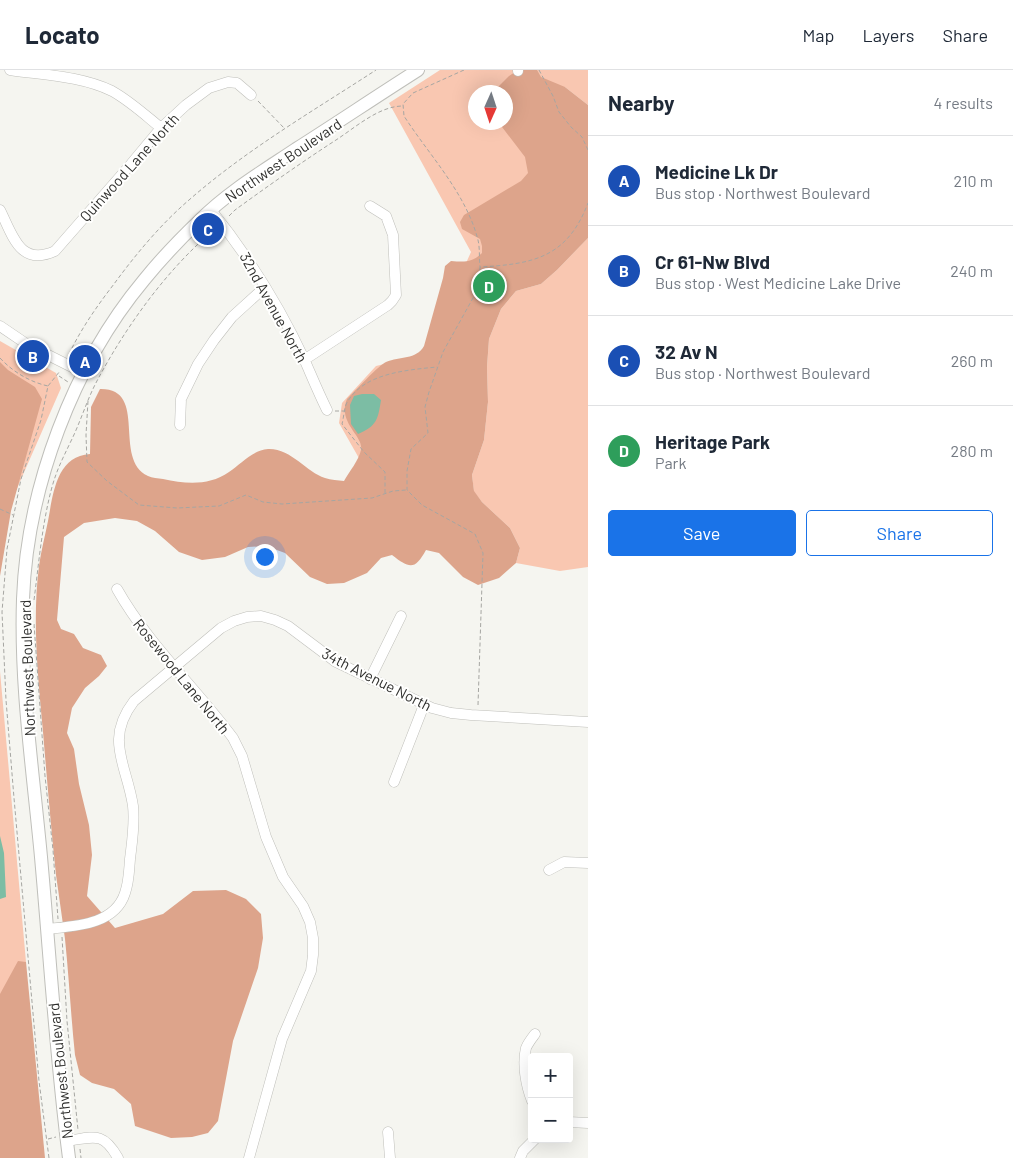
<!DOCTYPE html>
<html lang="en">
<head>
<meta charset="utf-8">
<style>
	body { margin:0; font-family:Barlow,sans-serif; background:#f2f2f3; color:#1f2937 }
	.controls { position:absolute; right:15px; bottom:15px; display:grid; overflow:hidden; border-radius:5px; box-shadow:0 5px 20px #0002 }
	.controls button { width:45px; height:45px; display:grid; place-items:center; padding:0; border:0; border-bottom:1px solid #e0e1e3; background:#fff; color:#1f2937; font:25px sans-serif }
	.compass { position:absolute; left:468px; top:15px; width:45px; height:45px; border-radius:50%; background:#fff; box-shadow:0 5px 20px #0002; rotate:183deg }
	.you { position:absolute; left:264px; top:486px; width:18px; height:18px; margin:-12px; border:4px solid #fff; border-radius:50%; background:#1a73e8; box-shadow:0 0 0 8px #1a73e833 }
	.badge { display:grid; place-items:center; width:32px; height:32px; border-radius:50%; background:#1a73e8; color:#fff; font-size:16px; font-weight:700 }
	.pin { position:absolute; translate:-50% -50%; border:2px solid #fff; box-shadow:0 1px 5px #0006 }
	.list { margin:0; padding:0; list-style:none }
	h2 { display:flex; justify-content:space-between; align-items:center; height:65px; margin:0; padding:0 20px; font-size:21px }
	h2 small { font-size:16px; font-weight:400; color:#747a83 }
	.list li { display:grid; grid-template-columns:32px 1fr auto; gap:15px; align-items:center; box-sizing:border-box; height:90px; padding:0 20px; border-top:1px solid #e0e1e3 }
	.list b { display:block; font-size:19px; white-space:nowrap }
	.list p { margin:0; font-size:16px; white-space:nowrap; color:#747a83 }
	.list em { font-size:16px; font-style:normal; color:#747a83 }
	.actions { display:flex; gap:10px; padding:15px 20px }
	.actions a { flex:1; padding:11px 0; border:1px solid #1a73e8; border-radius:5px; text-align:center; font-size:18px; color:#1a73e8 }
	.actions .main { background:#1a73e8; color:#fff }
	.map { position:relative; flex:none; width:588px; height:1088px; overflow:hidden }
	header { display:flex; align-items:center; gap:30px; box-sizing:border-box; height:70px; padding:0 25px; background:#fff; border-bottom:1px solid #e0e1e3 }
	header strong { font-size:24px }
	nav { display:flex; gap:28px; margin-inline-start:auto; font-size:18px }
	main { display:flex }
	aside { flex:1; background:#fff }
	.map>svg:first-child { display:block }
</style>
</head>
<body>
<header>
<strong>Locato</strong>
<nav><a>Map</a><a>Layers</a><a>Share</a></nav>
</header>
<main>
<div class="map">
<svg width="588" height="1088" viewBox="0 0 588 1088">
	<rect width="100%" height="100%" fill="#f5f5f0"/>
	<!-- green -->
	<path fill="#f9c7b1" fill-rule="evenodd" d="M440 0H588V35L565 17 496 228 364 397 339 353 342 333 376 296 425 284 471 182 389 33ZM476 22H506V52H476Z
		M588 168V497L560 501 516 493 520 478 510 458 482 432 474 422 472 405 484 370 488 332 487 297 489 269 501 239 516 221 541 214 557 200Z
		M0 271 56 303 61 318 8 439 0 483Z
		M0 601 26 892H23L0 1088Z"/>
	<!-- forest -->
	<path fill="#dda48b" d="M518 0H537L541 7 565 17 588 35V168L557 200 541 214 516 221 501 239 489 269 487 297 488 332 484 370 472 405 474 421 482 432 510 458 520 478 516 493 499 508 478 515 463 507 439 483 426 480C415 500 410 499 392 485L381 488 367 503 344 513 327 514 310 507 285 483 266 476 248 477 225 487 202 490 179 482 155 461 137 451 115 448 84 453 64 467 57 550 61 559 74 564 83 578 101 585 107 596 99 606 85 618 72 638 67 663 74 679 79 714 89 755 92 785 87 826 115 858 163 844 193 821 226 820 246 829 261 844 263 868 258 898 233 971 218 1051 208 1063 192 1067 171 1068 135 1056 131 1034 114 1019 92 1013 80 1005 75 985C71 947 69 908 65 869 62 847 59 826 56 805 51 757 47 710 43 662 38 607 32 550 39 496 41 481 45 466 48 451 53 425 56 386 90 384L91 337 100 319C149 318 112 389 148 406 152 408 158 408 163 409 186 414 209 416 229 402 241 394 253 380 268 379 291 378 306 402 325 408 331 410 338 410 344 411 349 402 359 390 361 380 364 366 337 353 347 329 354 322 380 294 386 292 400 286 416 290 424 276L443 208 445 196 451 191C464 192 472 193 482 183V176L480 169 462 159 460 152 464 145 521 111 528 103 525 87 499 53 506 52V22H493L509 6Z
		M0 292 8 300 35 317 42 329 11 441 0 506Z
		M18 891 26 892 45 1088H0V924Z"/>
	<!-- water -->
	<path fill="#7cbda4" d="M362 324H374L381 330C378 349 377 356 358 364L351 354 350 335 354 326Z
		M0 766 4 783 6 827 0 829Z"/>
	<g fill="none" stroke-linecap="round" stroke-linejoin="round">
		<!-- minor casing -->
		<g stroke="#bfbfba" stroke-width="11">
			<path id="minor" d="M10 0C43 5 81 6 112 21 130 31 145 45 161 58
				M518 0V1
				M0 140C13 166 20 197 55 181L131 94 161 58 186 35 209 18 228 12 237 13 251 25
				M211 140C248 186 280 237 305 291 312 307 319 324 327 340
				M0 256 28 275 84 303
				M304 290 388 235 392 231 396 225 393 165 386 146 370 136
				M180 355 181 329 198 294 214 270 232 247 265 217
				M117 519C148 574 195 617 233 668L242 686 266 767 283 807 303 836 310 852 313 868V885L311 901 282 969 249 1088
				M370 609 401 546
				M394 712 424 635
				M549 800 564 792 588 793
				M47 859C75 856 115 855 125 823 129 812 129 801 130 789 132 772 135 754 133 736 127 695 104 670 134 631L221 558 234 551 247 547 261 546 275 550 288 556 336 592 432 638 451 643 471 645 588 652
				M532 1031C526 1016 522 994 526 978 528 973 532 968 535 964
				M569 1052 588 1053
				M388 1062 390 1088
				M67 1071C94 1067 103 1061 118 1088
				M520 1088 523 1081 535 1069"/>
		</g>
		<!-- major casing -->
		<g stroke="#bfbfba" stroke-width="14">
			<path id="major" d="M69 1088C56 988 50 887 41 787 33 701 20 615 23 529 27 418 73 295 144 210 161 189 180 169 200 150 228 122 263 101 296 79 337 53 377 26 418 0"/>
		</g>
		<!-- path -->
		<path stroke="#a6a6a2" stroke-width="1" stroke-dasharray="4 2.5" stroke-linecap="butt" d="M464 0 413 23 403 34 404 46C429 85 466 123 478 170 480 178 479 188 480 197
			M539 0 553 26 559 42 571 57 582 67 588 80
			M258 31 285 59
			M229 146 235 140C268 116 302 92 336 70 356 57 379 36 403 36
			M69 284C81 259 97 236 114 214 136 184 161 154 189 130 246 80 313 41 376 0
			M0 288C13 302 30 312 48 316
			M59 306 68 312
			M88 331 86 365 87 392 107 411 139 435 177 438 219 436 246 425 263 432 282 434 372 428 393 421 406 420
			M335 341H346
			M385 423V402L364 382 342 354C344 347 344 336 348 331 365 303 407 300 437 297
			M0 439 13 445
			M34 530C39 492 42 454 52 417 57 399 63 388 71 371 81 351 87 329 98 309 127 255 168 198 215 159
			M34 554 45 706 53 780 58 849
			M478 635 483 483 475 464 422 435 407 420V401L411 379 428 363 425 337 429 322 443 282 478 219 480 197C533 194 567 188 588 133
			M62 867 67 951 78 1060
			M48 1069 56 1067
			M80 1079 81 1088
			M49 1088 39 1011 14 728 6 630 2 542 7 479 21 409 41 350 48 316 60 301"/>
		<!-- minor -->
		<use href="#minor" stroke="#fff" stroke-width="10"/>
		<!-- major -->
		<use href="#major" stroke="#fff" stroke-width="12"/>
	</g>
	<g text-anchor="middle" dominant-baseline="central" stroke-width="4" stroke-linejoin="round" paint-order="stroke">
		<!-- street labels -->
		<g font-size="15" fill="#30302e" stroke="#fffffe">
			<text transform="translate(283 90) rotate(-34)">Northwest Boulevard</text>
			<text transform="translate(129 97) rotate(-48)">Quinwood Lane North</text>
			<text transform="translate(274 237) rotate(61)">32nd Avenue North</text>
			<text transform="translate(27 598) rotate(-92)">Northwest Boulevard</text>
			<text transform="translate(182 606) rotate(51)">Rosewood Lane North</text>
			<text transform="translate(377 609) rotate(27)">34th Avenue North</text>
			<text transform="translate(60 1001) rotate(-96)">Northwest Boulevard</text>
		</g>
	</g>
</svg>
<div class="controls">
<button>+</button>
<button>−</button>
</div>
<svg class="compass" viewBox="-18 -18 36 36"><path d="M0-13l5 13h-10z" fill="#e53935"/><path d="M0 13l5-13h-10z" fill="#747a83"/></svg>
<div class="you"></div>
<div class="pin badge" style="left:85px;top:291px;background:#1a4fb4">A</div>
<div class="pin badge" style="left:33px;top:286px;background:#1a4fb4">B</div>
<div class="pin badge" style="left:208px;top:159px;background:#1a4fb4">C</div>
<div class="pin badge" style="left:489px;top:216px;background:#2e9e5b">D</div>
</div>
<aside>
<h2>Nearby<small>4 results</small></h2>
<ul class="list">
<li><span class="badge" style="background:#1a4fb4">A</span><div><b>Medicine Lk Dr</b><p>Bus stop · Northwest Boulevard</p></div><em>210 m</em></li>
<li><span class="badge" style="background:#1a4fb4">B</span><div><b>Cr 61-Nw Blvd</b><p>Bus stop · West Medicine Lake Drive</p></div><em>240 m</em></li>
<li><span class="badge" style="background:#1a4fb4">C</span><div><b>32 Av N</b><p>Bus stop · Northwest Boulevard</p></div><em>260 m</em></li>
<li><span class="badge" style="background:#2e9e5b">D</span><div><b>Heritage Park</b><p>Park</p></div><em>280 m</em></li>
</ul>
<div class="actions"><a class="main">Save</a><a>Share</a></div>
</aside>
</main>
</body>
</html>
